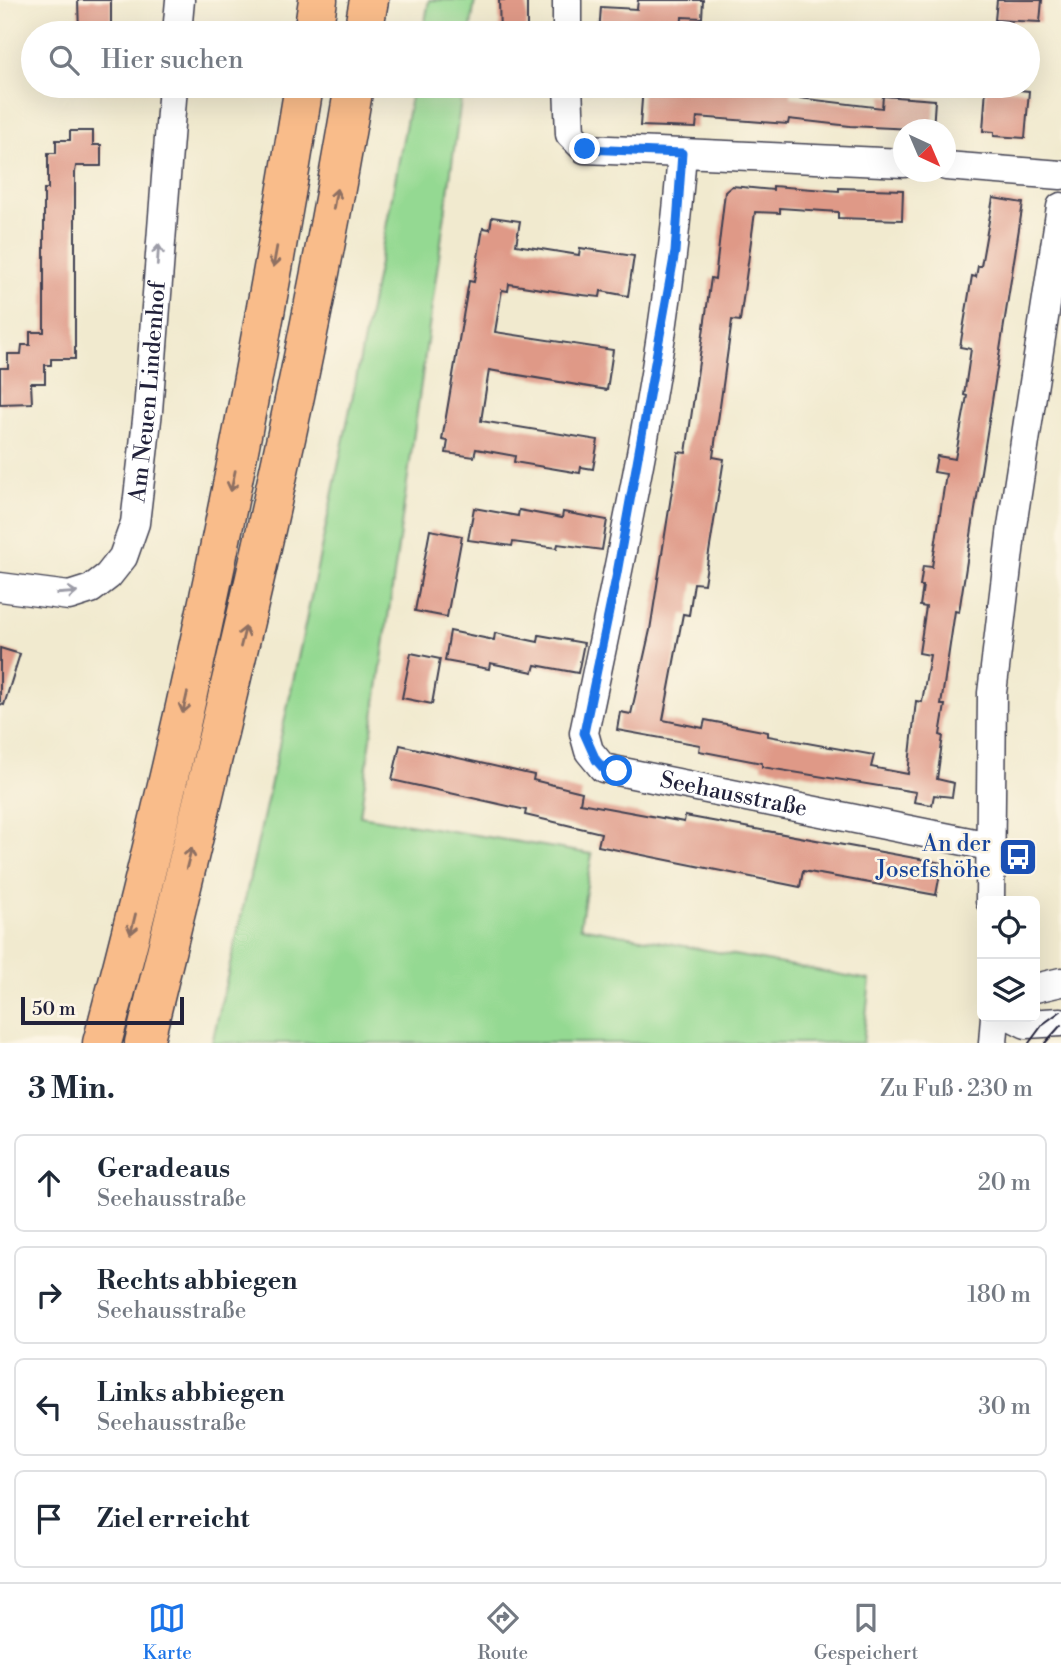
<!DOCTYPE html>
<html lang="de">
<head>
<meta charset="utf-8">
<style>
	body { margin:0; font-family:"Libre Bodoni",serif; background:#f2f2f3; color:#1f2937 }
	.controls { position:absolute; right:21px; bottom:21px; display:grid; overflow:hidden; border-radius:10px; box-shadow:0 7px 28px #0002 }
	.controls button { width:63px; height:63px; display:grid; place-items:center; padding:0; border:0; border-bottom:2px solid #e0e1e3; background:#fff; color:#1f2937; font:35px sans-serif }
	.compass { position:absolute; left:893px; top:119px; width:63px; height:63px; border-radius:50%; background:#fff; box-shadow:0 7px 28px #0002; rotate:136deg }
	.scale { position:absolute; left:21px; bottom:18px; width:163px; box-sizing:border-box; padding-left:7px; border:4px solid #22223b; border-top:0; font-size:19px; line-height:24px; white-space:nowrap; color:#22223b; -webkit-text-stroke:5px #fcf5e5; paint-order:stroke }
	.stop { position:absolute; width:21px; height:21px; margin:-16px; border:5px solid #1a73e8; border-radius:50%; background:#fff }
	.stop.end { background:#1a73e8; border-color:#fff; box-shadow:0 2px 7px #0008 }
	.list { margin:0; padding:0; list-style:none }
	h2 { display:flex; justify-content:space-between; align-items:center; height:91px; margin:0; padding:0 28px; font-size:30px }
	h2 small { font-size:23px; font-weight:400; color:#747a83 }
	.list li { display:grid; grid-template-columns:46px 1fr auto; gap:21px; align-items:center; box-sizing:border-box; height:98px; margin:0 14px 14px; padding:0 14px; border:2px solid #e0e1e3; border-radius:10px }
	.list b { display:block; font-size:26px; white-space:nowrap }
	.list p { margin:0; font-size:23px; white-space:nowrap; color:#747a83 }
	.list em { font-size:23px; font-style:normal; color:#747a83 }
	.icon { flex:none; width:38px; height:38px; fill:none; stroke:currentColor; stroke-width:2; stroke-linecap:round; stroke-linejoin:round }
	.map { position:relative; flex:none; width:1061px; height:1043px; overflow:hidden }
	.search { position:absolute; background:#fff; box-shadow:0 7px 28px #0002; left:21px; right:21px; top:21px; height:77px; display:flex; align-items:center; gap:18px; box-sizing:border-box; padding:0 24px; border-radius:38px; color:#747a83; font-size:26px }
	.sheet { height:539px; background:#fff }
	nav { display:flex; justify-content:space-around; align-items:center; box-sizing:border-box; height:98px; border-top:2px solid #e0e1e3; background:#fff; font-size:19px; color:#747a83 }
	nav a { display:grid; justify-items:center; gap:4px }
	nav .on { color:#1a73e8 }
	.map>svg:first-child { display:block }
</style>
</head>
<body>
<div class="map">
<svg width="1061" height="1043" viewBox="0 0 1061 1043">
	<rect width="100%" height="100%" fill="#fcf5e5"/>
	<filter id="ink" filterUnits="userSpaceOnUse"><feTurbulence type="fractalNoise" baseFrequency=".0143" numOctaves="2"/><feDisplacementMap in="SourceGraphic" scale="14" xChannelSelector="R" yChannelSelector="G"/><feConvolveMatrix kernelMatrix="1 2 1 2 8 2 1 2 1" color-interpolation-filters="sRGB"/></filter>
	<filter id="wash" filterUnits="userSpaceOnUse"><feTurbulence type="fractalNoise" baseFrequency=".00686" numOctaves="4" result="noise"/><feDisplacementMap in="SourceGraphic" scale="28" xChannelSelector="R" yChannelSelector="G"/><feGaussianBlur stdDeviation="1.57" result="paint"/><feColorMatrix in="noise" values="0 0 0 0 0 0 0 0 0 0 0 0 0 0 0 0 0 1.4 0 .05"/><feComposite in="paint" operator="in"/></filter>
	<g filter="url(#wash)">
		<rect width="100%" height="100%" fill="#f1eacf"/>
		<!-- green -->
		<path fill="#94d992" stroke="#5b7e66" stroke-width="2" d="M429 0H475L470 33H423Z
			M413 86H463L360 816 592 854 580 927 870 980 863 1043H212C286 725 353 406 413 86Z"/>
		<g id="blocks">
			<!-- building -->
			<path fill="#df9987" d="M78 0H111V33H79Z
				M499 0H527V33H500Z
				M638 0H703L702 18 682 17 681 33H599L601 7 637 9Z
				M997 0H1042L1040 22 995 20Z
				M643 86H719L791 91 790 97 882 108 883 96 935 100 933 130 850 126 789 119 788 124 697 117 696 128 640 126Z
				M986 87 1029 91 1025 138 994 136V132L983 131Z
				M70 131H93V145H101V166H76L75 172V359H51V365H45V383H31L32 403 0 404V368H8V354H21L22 345H30V332H44V189H48V153H56V140H70Z
				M732 186 773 190V186L839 191V188L903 190 902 220 838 218V212L780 208V213L755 212 740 321 732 320 713 457 724 459 704 584 694 583 689 615 683 614 663 720 703 728 705 720 768 732V736L874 755 871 767 908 774 916 701 922 702 930 655 919 653 926 607 920 606 923 586H920L923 566 932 567 946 474 934 472 937 456 955 459 967 396 964 395 971 349 960 347 972 276 976 277 978 266H981L993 198 1023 203 959 612 955 611 941 705H945L940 735 943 736 937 779 954 783 952 797 934 795 932 805 914 802 916 792 762 767V763L699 751 700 745 617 730 620 712 631 714 650 630 678 452 686 453 711 278 715 279 725 192Z
				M492 217 520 221 516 245 579 255 580 248 634 256 628 296 601 291 600 297 573 294 509 284 508 291 502 290 495 332 613 350 607 390 489 370 481 421 598 440 593 469 581 467 580 473 514 462 515 456 476 449 474 457 446 453 448 441 442 440 469 281 474 282 483 228 490 229Z
				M474 508 518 516 519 510 562 518 563 512 607 520 602 550 558 544 557 548 513 542 512 546 468 540Z
				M430 530 462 536 447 617 415 611Z
				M450 631 494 640 495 633 538 642 539 635 584 643 578 673 535 665 533 672 490 663 489 669 445 661Z
				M0 648 20 654 4 705 0 704Z
				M411 653 440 659 432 704 402 698Z
				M400 745 534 775 533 780 582 792 580 803 684 822 685 816 942 863 936 895 803 871 800 887 598 846 601 833 525 815 526 810 392 780Z"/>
		</g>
	</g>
	<g filter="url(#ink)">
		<use href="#blocks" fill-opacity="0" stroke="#414051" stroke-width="2"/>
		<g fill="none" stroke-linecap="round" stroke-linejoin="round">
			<!-- minor casing -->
			<g stroke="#414051" stroke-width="31">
				<g id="minor">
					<path d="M177 33 180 0"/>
					<path d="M567 33V0"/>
					<path id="s1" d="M568 86 570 134 585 149 682 153C668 348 624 542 584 733L589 751 603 768 989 846"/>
					<path d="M682 153 904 163"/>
					<path d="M946 166 1061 175"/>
					<path id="s2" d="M0 587 69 596 91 589 108 576 123 557 135 523 148 411 173 86"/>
					<path d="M990 901 992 693 1012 526 1061 207"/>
					<path d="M1035 988 1061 982"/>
					<path d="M1012 1017 1026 1024 1061 1022"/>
					<path d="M993 1043 995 1017"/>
				</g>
			</g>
			<!-- highway casing -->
			<g stroke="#414051" stroke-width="41">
				<path id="highway" d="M313 33 318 0
					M363 33 369 0
					M102 1043C187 728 252 408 304 86
					M144 1043C221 725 300 409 354 86"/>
			</g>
			<!-- minor -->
			<use href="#minor" stroke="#fff" stroke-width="28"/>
			<!-- highway -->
			<use href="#highway" stroke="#f9bc8a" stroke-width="38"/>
			<!-- tram -->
			<path stroke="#22223b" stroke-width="2" d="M1029 1043 1043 1024 1061 1011
				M1045 1043 1061 1025"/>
		</g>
		<!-- one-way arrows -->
		<defs><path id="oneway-shaft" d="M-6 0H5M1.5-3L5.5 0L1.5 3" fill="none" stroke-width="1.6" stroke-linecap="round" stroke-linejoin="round" transform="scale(1.75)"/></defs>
		<g stroke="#8e6f62">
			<use href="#oneway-shaft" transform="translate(335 199) rotate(-80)"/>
			<use href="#oneway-shaft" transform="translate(275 257) rotate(100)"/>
			<use href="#oneway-shaft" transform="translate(233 481) rotate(102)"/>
			<use href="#oneway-shaft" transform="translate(243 637) rotate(-76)"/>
			<use href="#oneway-shaft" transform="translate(185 703) rotate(103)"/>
			<use href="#oneway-shaft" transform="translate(189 858) rotate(-76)"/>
			<use href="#oneway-shaft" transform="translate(133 924) rotate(104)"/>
		</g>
		<g stroke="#9c9ca7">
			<use href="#oneway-shaft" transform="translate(158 255) rotate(-86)"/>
			<use href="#oneway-shaft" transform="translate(67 593) rotate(-4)"/>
		</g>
	</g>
	<g fill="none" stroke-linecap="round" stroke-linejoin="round" filter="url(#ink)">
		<!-- route -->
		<path stroke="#1a73e8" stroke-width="9" d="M585 149 682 153 675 252 617 573 584 733 596 760 603 768 617 771"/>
	</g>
	<!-- icons -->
	<defs>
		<g id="bus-square" transform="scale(2.0125)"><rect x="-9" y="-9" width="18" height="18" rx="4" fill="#1a4fb4" stroke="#fcf5e5"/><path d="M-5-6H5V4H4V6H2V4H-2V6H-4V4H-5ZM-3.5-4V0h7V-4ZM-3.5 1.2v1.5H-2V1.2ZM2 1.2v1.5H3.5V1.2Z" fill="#fff"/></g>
	</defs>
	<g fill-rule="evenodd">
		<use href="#bus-square" x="1018" y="857"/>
	</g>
	<g text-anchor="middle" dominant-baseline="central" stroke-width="5" stroke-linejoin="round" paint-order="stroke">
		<!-- street labels -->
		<g font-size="23" fill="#22223b" stroke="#fcf5e5">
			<text stroke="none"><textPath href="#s2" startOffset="306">Am Neuen Lindenhof</textPath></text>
			<text stroke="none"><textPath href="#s1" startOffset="929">Seehausstraße</textPath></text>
		</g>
		<!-- transit labels -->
		<g font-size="23" fill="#164399" stroke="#fcf5e5" text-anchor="end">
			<text x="991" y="844">An der<tspan x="991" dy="26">Josefshöhe</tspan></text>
		</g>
	</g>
</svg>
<div class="controls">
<button><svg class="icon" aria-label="locate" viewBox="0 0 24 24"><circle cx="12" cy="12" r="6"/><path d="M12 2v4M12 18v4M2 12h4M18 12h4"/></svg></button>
<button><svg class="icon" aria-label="layers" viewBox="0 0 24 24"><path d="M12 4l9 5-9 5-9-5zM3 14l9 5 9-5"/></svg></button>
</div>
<svg class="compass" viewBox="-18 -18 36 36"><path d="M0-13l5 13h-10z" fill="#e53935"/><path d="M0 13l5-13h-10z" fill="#747a83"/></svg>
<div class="scale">50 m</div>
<div class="stop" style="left:617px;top:771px"></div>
<div class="stop end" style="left:585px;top:149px"></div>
<div class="search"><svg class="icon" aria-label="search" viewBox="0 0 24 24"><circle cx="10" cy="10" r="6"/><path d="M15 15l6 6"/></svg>Hier suchen</div>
</div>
<section class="sheet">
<h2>3 Min.<small>Zu Fuß · 230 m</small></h2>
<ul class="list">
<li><svg class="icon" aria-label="ahead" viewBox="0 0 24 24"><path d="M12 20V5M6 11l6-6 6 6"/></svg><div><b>Geradeaus</b><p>Seehausstraße</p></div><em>20 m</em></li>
<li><svg class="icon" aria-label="right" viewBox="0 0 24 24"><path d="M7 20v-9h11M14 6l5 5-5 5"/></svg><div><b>Rechts abbiegen</b><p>Seehausstraße</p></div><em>180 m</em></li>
<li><svg class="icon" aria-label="left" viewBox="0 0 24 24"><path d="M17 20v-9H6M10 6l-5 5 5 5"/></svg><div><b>Links abbiegen</b><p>Seehausstraße</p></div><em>30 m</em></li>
<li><svg class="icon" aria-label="arrive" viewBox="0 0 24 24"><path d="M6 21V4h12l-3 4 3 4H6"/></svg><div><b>Ziel erreicht</b></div></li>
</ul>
</section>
<nav>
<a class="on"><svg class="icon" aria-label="map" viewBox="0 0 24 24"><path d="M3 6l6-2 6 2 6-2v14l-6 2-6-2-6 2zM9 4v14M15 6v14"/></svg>Karte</a>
<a><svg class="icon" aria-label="directions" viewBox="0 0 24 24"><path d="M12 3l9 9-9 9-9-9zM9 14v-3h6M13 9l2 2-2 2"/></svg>Route</a>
<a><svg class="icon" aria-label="saved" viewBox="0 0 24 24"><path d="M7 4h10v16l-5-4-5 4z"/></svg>Gespeichert</a>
</nav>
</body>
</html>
